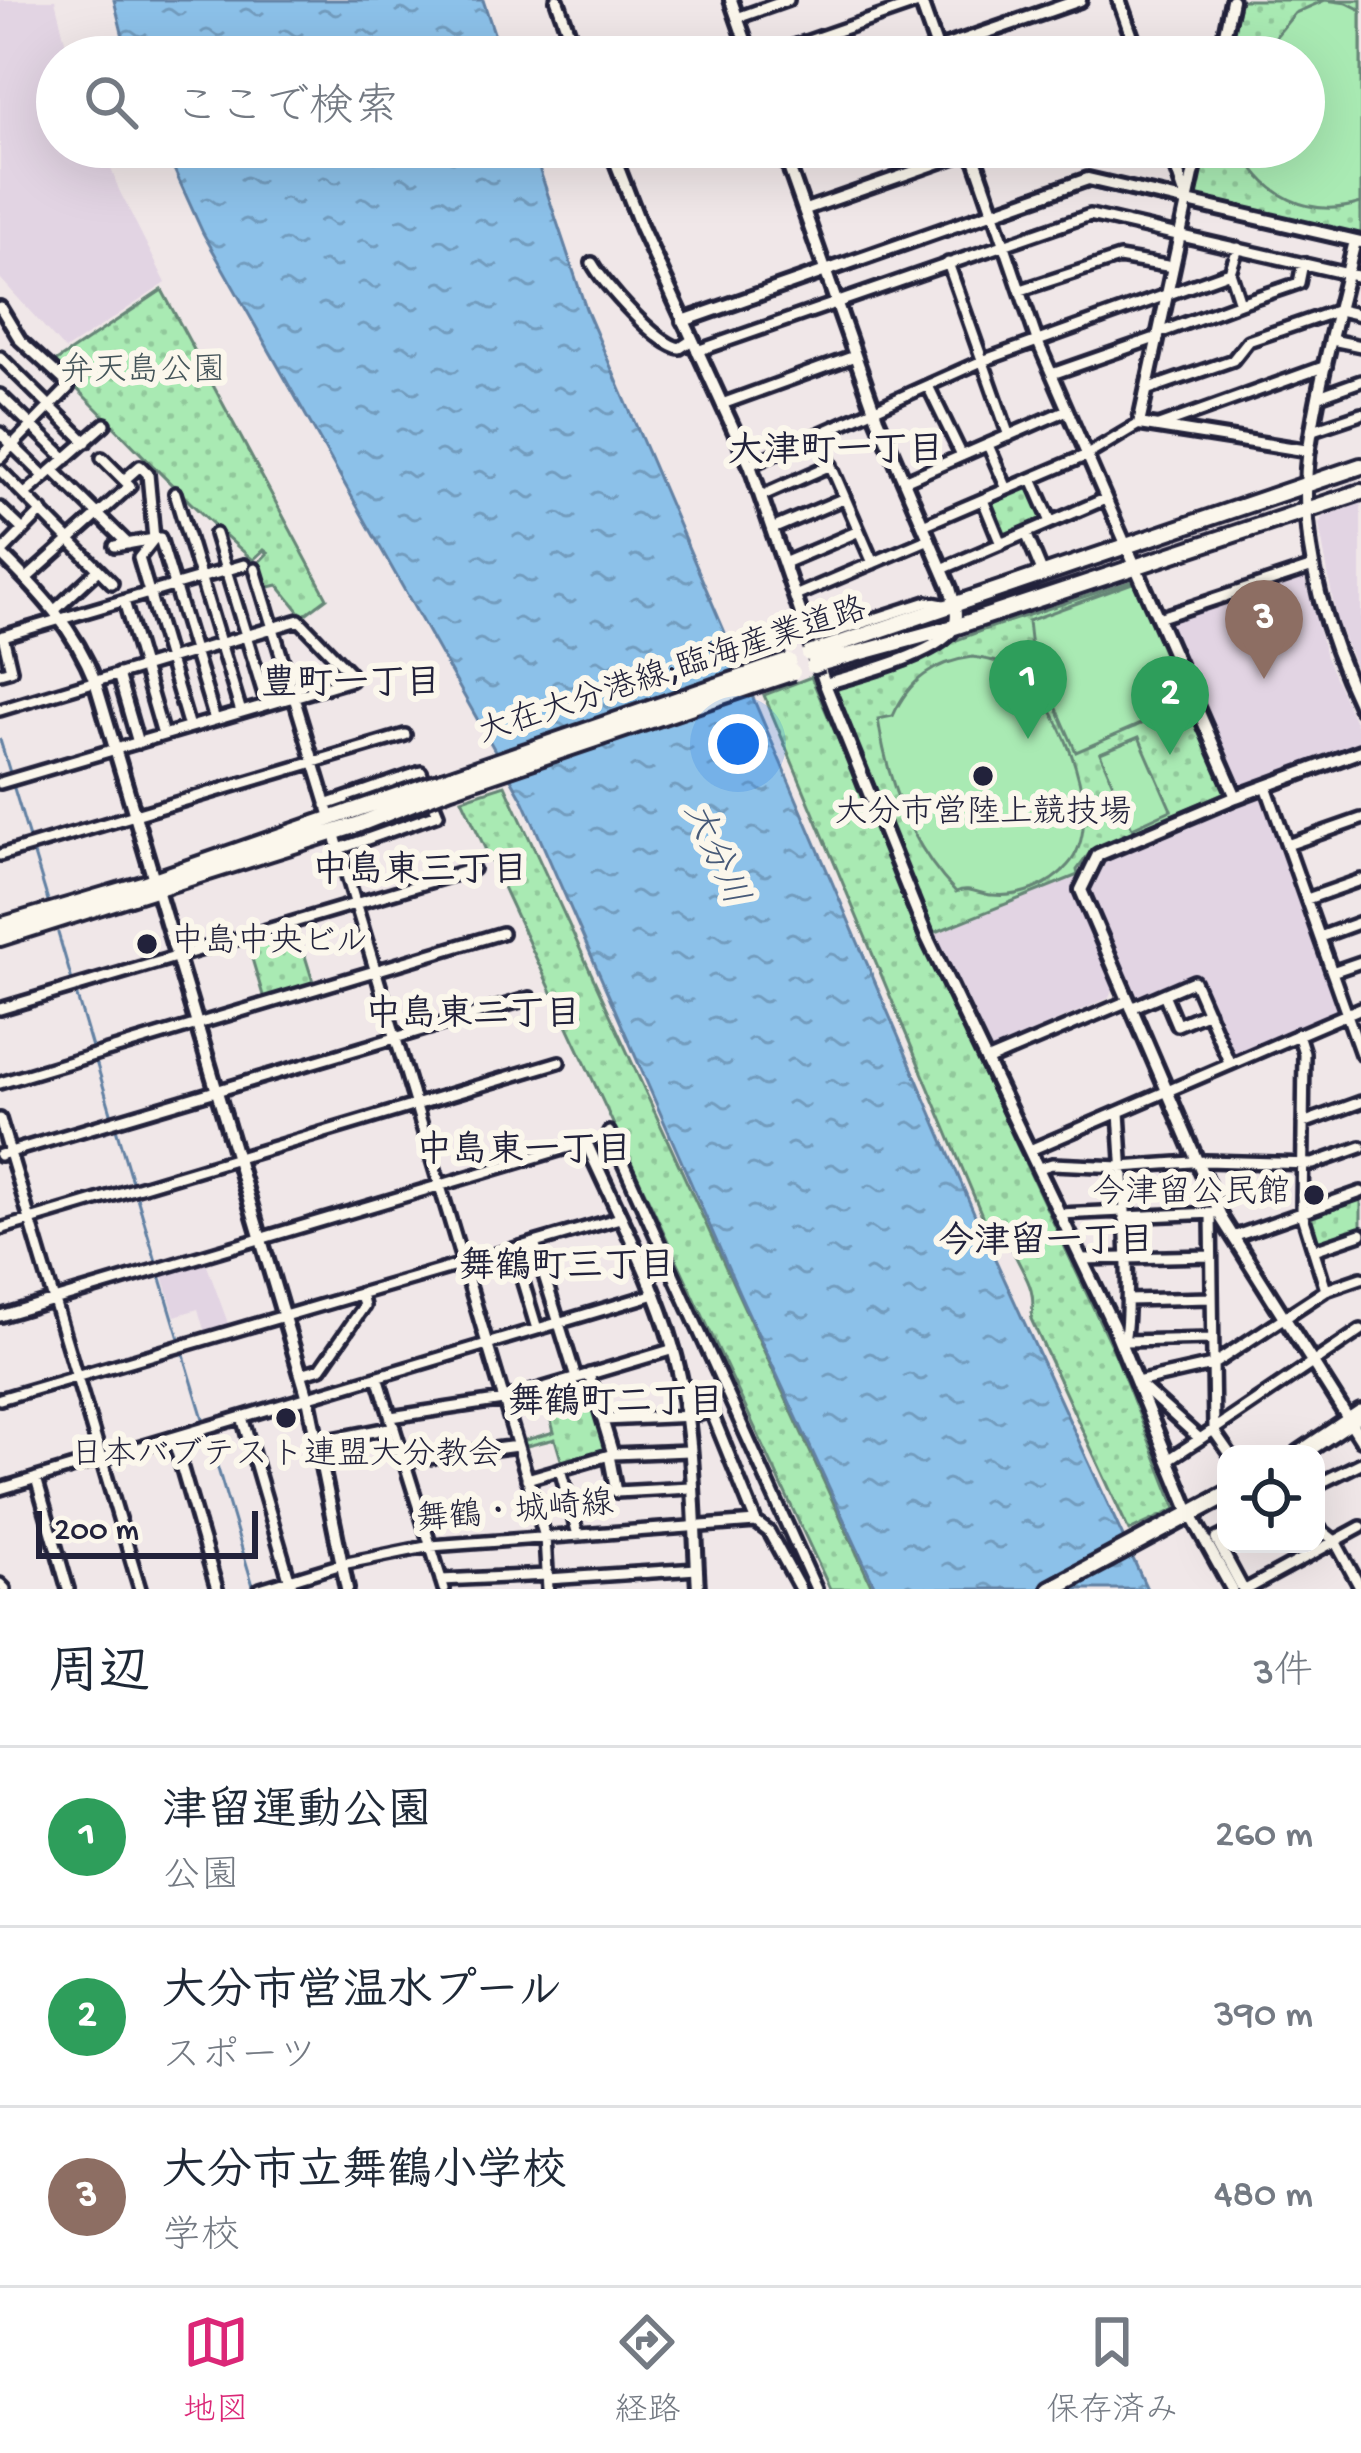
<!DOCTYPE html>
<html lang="ja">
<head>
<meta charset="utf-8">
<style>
	body { margin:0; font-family:"Gochi Hand","Klee One",sans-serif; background:#f6f6f7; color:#1f2937 }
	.controls { position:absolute; right:36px; bottom:36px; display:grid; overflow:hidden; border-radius:24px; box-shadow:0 12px 48px #0002 }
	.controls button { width:108px; height:108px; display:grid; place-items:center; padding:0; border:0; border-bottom:3px solid #e0e1e3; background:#fff; color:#1f2937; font:60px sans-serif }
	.scale { position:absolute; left:36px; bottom:30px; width:222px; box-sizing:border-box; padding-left:12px; border:6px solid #22223b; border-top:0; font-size:33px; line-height:42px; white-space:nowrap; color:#22223b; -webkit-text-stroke:9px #fbf7ec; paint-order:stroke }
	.you { position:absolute; left:738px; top:744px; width:42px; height:42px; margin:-30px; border:9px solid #fff; border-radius:50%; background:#1a73e8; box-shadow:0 0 0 18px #1a73e833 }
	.badge { display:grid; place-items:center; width:78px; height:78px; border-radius:50%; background:#db2777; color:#fff; font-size:39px; font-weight:700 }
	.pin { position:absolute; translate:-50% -99px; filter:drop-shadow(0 3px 6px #0008) }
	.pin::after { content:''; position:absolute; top:63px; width:42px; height:36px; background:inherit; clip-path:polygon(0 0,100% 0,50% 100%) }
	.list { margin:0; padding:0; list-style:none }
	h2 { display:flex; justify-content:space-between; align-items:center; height:156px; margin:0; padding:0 48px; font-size:51px }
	h2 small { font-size:39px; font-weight:400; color:#747a83 }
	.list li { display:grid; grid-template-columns:78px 1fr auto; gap:36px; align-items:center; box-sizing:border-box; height:180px; padding:0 48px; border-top:3px solid #e0e1e3 }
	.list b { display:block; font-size:45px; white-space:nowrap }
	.list p { margin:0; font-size:39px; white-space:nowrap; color:#747a83 }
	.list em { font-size:39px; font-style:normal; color:#747a83 }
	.icon { flex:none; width:66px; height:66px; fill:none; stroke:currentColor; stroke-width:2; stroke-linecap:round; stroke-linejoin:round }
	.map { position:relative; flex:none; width:1361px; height:1589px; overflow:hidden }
	.search { position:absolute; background:#fff; box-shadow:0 12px 48px #0002; left:36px; right:36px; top:36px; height:132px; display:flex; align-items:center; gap:30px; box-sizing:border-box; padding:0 42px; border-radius:66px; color:#747a83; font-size:45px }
	.sheet { height:696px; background:#fff }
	nav { display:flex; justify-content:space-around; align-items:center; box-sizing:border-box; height:168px; border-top:3px solid #e0e1e3; background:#fff; font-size:33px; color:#747a83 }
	nav a { display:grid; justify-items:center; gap:6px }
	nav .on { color:#db2777 }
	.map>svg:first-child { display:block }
</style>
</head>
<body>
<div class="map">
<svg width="1361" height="1589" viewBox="0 0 1361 1589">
	<defs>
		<pattern id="park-dots" width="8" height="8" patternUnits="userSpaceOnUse" patternTransform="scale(3)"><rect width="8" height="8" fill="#a9eab3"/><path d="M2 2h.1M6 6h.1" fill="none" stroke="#91c89b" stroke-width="1.8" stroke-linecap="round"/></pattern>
		<pattern id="water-ripples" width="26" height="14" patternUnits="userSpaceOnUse" patternTransform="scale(3)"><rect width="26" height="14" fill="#8cc1e9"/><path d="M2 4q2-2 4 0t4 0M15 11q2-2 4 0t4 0" fill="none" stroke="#729cbe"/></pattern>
	</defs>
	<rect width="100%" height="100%" fill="#f0e7e8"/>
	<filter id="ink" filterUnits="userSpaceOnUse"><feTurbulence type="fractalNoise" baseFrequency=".00833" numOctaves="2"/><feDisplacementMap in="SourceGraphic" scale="24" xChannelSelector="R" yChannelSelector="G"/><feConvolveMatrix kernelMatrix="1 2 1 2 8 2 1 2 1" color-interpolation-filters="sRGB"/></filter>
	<g filter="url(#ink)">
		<!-- built -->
		<path fill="#e2d4e3" d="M0 0H55L69 57H57V147H103L119 190 166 283 65 350 0 278Z
			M1361 504V682L1336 618 1319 524 1324 516Z
			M1303 573 1326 657 1361 736 1358 744 1240 786 1167 619Z
			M1264 794 1340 1007 1339 1012 1233 1057 1196 979 1138 1003 1089 889 1101 862Z
			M1078 875 1074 897 1113 989 1109 998 988 1051 931 934Z
			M205 1260 229 1326 205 1333 198 1309 175 1316 162 1272Z"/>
		<!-- park -->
		<path fill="url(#park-dots)" stroke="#668677" stroke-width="3" d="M1241 0H1361V238L1197 196 1194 187 1204 147H1304V57H1227Z
			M162 290 327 598 303 616 278 585 265 588 257 564 268 553 264 550 253 560C182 499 119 430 52 364Z
			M1029 483 1045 522 1003 538 987 503Z
			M1135 580 1227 791 1091 851 1077 870 1078 875 931 934 832 687 983 630Z
			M811 677 983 1073 1116 1356 1176 1509 1129 1531 1031 1319C1039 1286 1020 1272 1009 1241L989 1232 764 695Z
			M505 785 873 1589H830L462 799Z
			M296 927 314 985 264 999 247 942Z
			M1361 1195V1232L1317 1244 1308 1213Z
			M585 1380 607 1451 562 1463 555 1439 523 1447 522 1441 554 1432 543 1392Z"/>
		<!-- garden -->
		<path fill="#a9eab3" stroke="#668677" stroke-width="3" d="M1325 0 1347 3 1361 10V203C1309 219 1263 196 1241 147H1304V57H1259L1295 13Z
			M1135 582 1187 704 1076 752 1031 649 1028 621Z
			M973 657C993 660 1010 664 1025 677 1063 713 1108 820 1068 865 1050 886 1019 898 992 895 978 894 969 886 956 892 910 845 888 783 878 719L893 716C909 680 934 662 973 657Z
			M1139 737 1171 810 1132 828 1100 753Z"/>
		<!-- water -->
		<path fill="url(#water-ripples)" stroke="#6281a3" stroke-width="3" d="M114 0H483L502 57H128Z
			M164 147H532L586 309 978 1222 1147 1589H876L740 1295 524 802 203 233Z"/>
		<!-- pier -->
		<path fill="#f0e7e8" d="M746 666 757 693 505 780 489 753Z"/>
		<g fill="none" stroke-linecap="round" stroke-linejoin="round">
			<!-- stream -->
			<path stroke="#6281a3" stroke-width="3" d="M549 0 569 57
				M602 147 679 330 683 329
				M833 276 1085 187 1348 246
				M692 326 824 279
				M0 740 11 776
				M13 785 49 904
				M58 933 73 984
				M76 993 112 1116
				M115 1125 133 1185
				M136 1194 157 1265
				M160 1275 254 1589"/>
			<!-- minor casing -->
			<g stroke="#22223b" stroke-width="18">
				<path id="minor" d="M737 18 788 0
					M762 57 921 2
					M786 158 818 147
					M804 210 984 147
					M993 211 1037 340 1126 545
					M592 263C604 284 657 345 680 348L692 340
					M948 263 1009 436
					M1021 290 1119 258 1173 267
					M1240 303 1299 283 1303 263
					M0 307 20 340 66 382 68 388 0 458
					M1159 333 1240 303 1230 272 1238 248
					M1332 340 1361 346
					M697 351 1090 215 1361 277
					M0 357 86 442
					M1052 374 1158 337
					M928 386 962 456
					M1146 390 1233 360 1248 341 1339 310 1361 315
					M0 395 66 459
					M1319 396 1361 381
					M722 404 855 356
					M1156 427 1326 366
					M1313 430 1361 414
					M0 433 45 477
					M818 436 873 563
					M988 445 1007 489
					M102 458 124 480
					M750 465 982 361 1230 272
					M0 470 112 583
					M53 470 128 544
					M1032 479 1051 522
					M904 481 1067 410
					M175 493 241 712
					M25 494 105 424
					M761 496 831 465
					M983 500 1001 544
					M0 508 23 530
					M923 525 1087 455 1139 424
					M772 529 845 498
					M1026 533 1043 574
					M215 534 267 704
					M115 546 154 539 139 558 189 727
					M0 554 42 511
					M784 563 859 531
					M255 569 331 819
					M942 569 1105 499
					M26 579 130 486 124 480 140 466 148 474 154 539 160 538 215 720
					M795 596 929 539
					M124 601 163 735
					M55 610 98 570
					M1158 618 1313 567
					M0 637 244 565
					M810 640 927 602 949 606
					M0 673 11 670 3 636
					M118 674 138 743
					M0 710 299 620 350 673 351 680 0 783
					M1266 786 1361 1054
					M326 805 421 772 438 814 339 849
					M334 832 545 1537 548 1589
					M1287 845 1361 819
					M0 855 405 735
					M1307 899 1361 880
					M1320 937 1361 922
					M1332 972 1361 962
					M1164 994 1177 1025 1208 1012
					M1131 1008 1194 981 1230 1064
					M0 1009 473 869
					M1298 1034 1304 1053 1302 1213 1326 1290
					M986 1061 1128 1001
					M0 1083 502 933
					M1119 1112C1121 1149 1135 1323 1122 1346
					M0 1119 140 1589
					M1303 1123 1361 1102
					M609 1132 816 1589
					M1030 1150 1361 1008
					M0 1155 530 998
					M1039 1168 1052 1164 1121 1167 1206 1161 1313 1164 1361 1147
					M1060 1214 1123 1211
					M1211 1214 1214 1431 1230 1454
					M1124 1217 1214 1213
					M0 1229 559 1062
					M1233 1237 1361 1192
					M534 1243 576 1378
					M513 1249 537 1329
					M1314 1250 1361 1234
					M1082 1259 1210 1256
					M1127 1300 1211 1298
					M0 1316 586 1142
					M1125 1341 1212 1339
					M301 1374 321 1368 364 1306 361 1293
					M589 1374 613 1454
					M378 1377 444 1589
					M1137 1382 1200 1439 1361 1330
					M1137 1382 1212 1365 1326 1290 1361 1278
					M0 1399 620 1218
					M242 1417 292 1589
					M391 1417 503 1400 674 1349
					M603 1420 693 1416 711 1411 756 1522
					M173 1438 217 1589
					M317 1442 394 1427
					M609 1455 616 1492 691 1488
					M1168 1460 1200 1439
					M406 1461 517 1446
					M560 1469 578 1535
					M36 1478 68 1589
					M527 1479 613 1454 689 1451
					M1316 1485 1361 1463
					M0 1489 655 1294
					M1316 1526 1335 1541 1361 1589
					M1226 1534 1216 1539 1243 1589
					M548 1579 697 1569
					M441 1580 547 1575
					M0 1584 5 1589
					M260 1589 342 1564 431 1546 756 1522 769 1532 800 1589
					M1247 1589 1361 1527"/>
			</g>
			<!-- tertiary casing -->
			<g stroke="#22223b" stroke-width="20">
				<path id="tertiary" d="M557 0 577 57
					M731 0 751 57
					M920 0 940 57
					M1119 0 1139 57
					M915 57 1080 0
					M1220 57 1232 0
					M610 147 641 227 750 465 825 684 927 937 1113 1325 1191 1515 1232 1589
					M782 147 877 418 950 588C953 600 959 614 954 626 945 653 853 675 825 684
					M971 147 993 211
					M1169 147 1187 200
					M1199 147 1139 424 1309 451
					M615 161 655 147
					M1355 241C1339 309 1319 379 1309 448 1297 537 1323 628 1361 708
					M683 321 1088 179 1361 242
					M1126 545 1236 797
					M0 553C40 592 74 628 95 681L308 1398 347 1589
					M1361 751 1236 797 1098 855 1081 890 1222 1219 1361 1439
					M586 1142C616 1210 653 1276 673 1348 695 1425 693 1510 698 1589"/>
			</g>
			<!-- primary casing -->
			<g stroke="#22223b" stroke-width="22">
				<path id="primary" d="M818 651 1361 466
					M822 663 954 627 1361 492
					M0 926 142 884 352 811
					M0 938 357 825"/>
			</g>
			<!-- trunk casing -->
			<g stroke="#22223b" stroke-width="24">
				<path id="trunk" d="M1300 1454 1361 1413
					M1051 1589 1226 1495"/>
			</g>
			<!-- minor -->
			<use href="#minor" stroke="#fbf7ec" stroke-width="9"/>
			<!-- tertiary -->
			<use href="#tertiary" stroke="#fbf7ec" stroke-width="10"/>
			<!-- primary -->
			<use href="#primary" stroke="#fbf7ec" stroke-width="14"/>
			<!-- trunk -->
			<use href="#trunk" stroke="#fbf7ec" stroke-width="15"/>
			<!-- primary-bridge casing -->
			<g stroke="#22223b" stroke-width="22" stroke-linecap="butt">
				<path id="primary-bridge" d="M809 654 818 651
					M813 666 822 663
					M352 811 789 661
					M357 825 451 788 793 672"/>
			</g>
			<!-- primary-bridge -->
			<use href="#primary-bridge" stroke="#fbf7ec" stroke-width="14"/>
		</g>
	</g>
	<!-- markers -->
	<g fill="#22223b" stroke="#fbf7ec" stroke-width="4.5">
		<circle cx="983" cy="776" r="12"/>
		<circle cx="147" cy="944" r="12"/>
		<circle cx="1314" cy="1195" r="12"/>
		<circle cx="286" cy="1418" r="12"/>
	</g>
	<g text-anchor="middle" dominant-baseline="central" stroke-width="12" stroke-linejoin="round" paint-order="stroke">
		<!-- park labels -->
		<g font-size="33" fill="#445459" stroke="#fbf7ec">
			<text x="143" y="373">弁天島公園</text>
		</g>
		<!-- street labels -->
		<g font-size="33" fill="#22223b" stroke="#fbf7ec">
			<text transform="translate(673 673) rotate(-18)">大在大分港線;臨海産業道路</text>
			<text transform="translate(515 1514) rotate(-5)">舞鶴・城崎線</text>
		</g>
		<!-- poi labels -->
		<g font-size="33" fill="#22223b" stroke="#fbf7ec">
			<text x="983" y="815">大分市営陸上競技場</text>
			<text x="171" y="944" text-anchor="start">中島中央ビル</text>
			<text x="1290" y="1195" text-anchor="end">今津留公民館</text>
			<text x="286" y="1457">日本バブテスト連盟大分教会</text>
		</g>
		<!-- neighbourhood labels -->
		<g font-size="36" font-weight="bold" fill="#22223b" stroke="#fbf7ec">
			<text x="836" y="453">大津町一丁目</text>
			<text x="351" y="686">豊町一丁目</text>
			<text x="420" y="873">中島東三丁目</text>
			<text x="473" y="1017">中島東二丁目</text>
			<text x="524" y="1153">中島東一丁目</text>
			<text x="1046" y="1244">今津留一丁目</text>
			<text x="567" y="1269">舞鶴町三丁目</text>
			<text x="616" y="1405">舞鶴町二丁目</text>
		</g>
		<!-- water labels -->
		<g font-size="36" font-style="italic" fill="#475a78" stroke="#fbf7ec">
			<text transform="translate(713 855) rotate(66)">大分川</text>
		</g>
	</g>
</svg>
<div class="controls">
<button><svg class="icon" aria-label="locate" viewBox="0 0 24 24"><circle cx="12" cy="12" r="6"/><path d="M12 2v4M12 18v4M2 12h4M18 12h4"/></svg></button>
</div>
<div class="scale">200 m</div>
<div class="you"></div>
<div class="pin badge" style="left:1028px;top:739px;background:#2e9e5b">1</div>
<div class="pin badge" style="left:1170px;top:755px;background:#2e9e5b">2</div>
<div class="pin badge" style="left:1264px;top:679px;background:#8d6e63">3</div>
<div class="search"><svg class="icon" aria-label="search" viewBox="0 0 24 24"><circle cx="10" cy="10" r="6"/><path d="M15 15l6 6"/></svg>ここで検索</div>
</div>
<section class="sheet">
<h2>周辺<small>3件</small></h2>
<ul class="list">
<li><span class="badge" style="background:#2e9e5b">1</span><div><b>津留運動公園</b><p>公園</p></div><em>260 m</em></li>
<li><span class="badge" style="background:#2e9e5b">2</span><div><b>大分市営温水プール</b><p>スポーツ</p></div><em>390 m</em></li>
<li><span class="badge" style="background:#8d6e63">3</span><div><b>大分市立舞鶴小学校</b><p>学校</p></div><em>480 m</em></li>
</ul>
</section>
<nav>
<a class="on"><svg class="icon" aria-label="map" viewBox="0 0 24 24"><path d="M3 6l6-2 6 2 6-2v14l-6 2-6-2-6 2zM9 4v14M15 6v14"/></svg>地図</a>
<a><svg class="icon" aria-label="directions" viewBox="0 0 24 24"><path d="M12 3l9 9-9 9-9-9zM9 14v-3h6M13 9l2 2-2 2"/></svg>経路</a>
<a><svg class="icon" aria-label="saved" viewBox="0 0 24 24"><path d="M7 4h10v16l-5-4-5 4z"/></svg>保存済み</a>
</nav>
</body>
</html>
